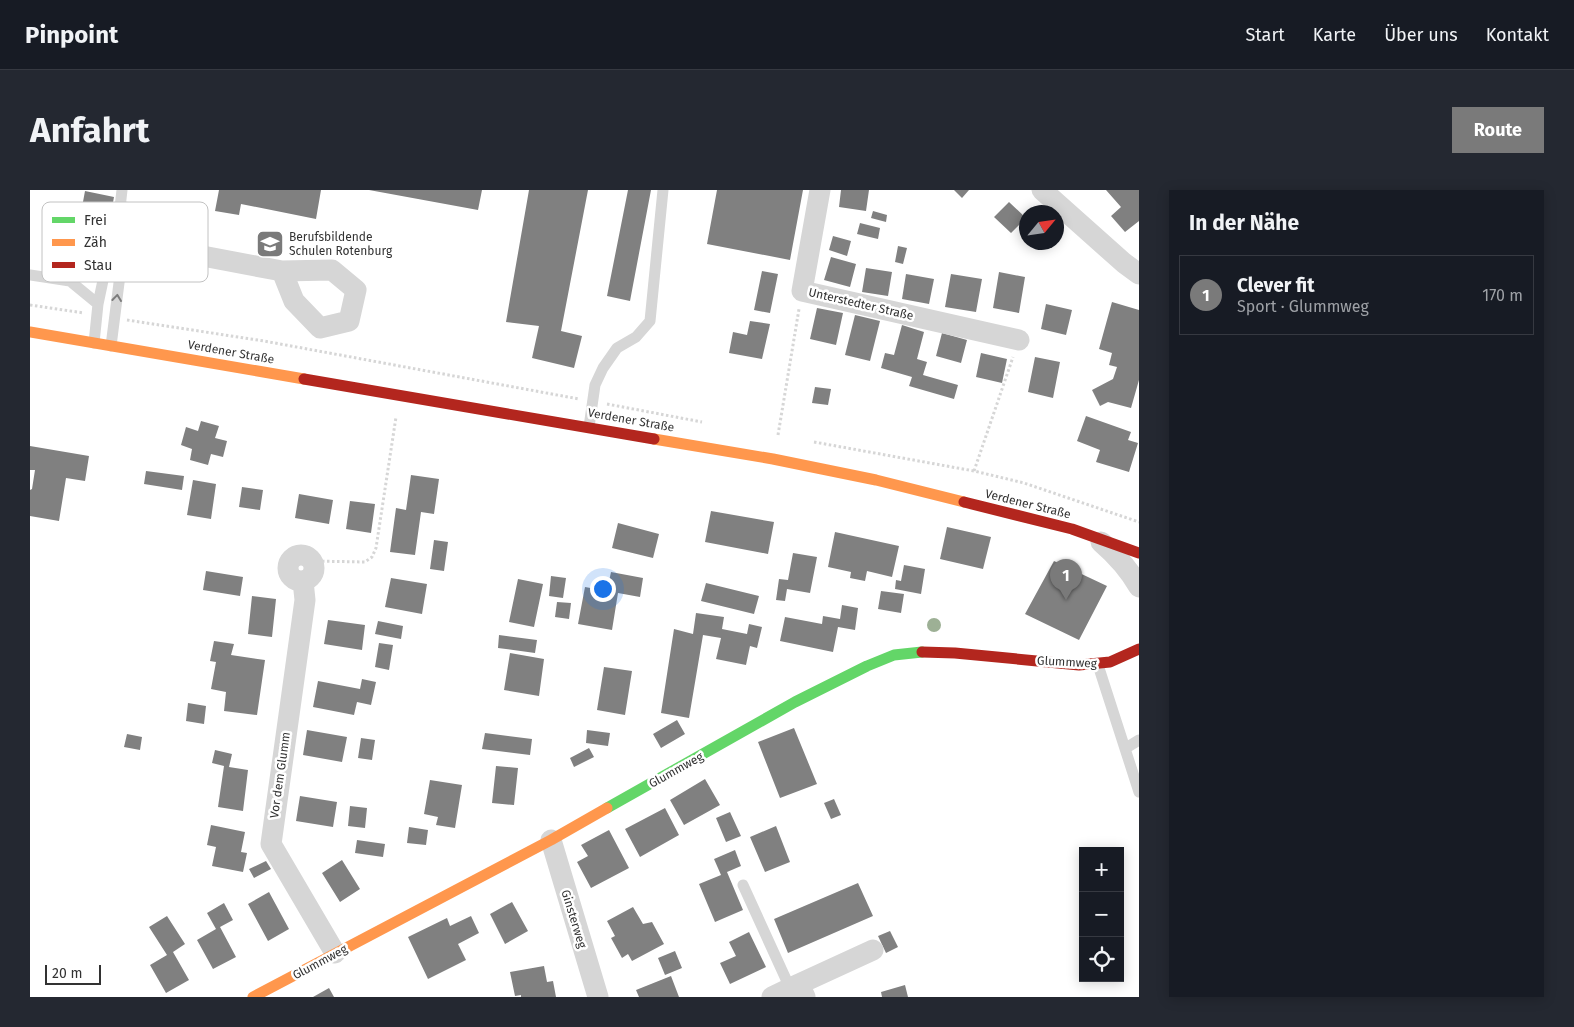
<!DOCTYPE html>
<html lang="de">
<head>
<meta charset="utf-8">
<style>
	body { margin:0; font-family:"Fira Sans",sans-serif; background:#242831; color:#f1f3f6 }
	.controls { position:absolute; right:15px; bottom:15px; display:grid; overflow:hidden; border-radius:0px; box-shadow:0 2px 12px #0003 }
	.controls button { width:45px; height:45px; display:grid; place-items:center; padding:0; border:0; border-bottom:1px solid #363941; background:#171b24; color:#f1f3f6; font:25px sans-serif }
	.compass { position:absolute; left:989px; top:15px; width:45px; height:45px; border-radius:50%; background:#171b24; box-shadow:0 2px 12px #0003; rotate:61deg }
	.scale { position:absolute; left:15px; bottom:12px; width:56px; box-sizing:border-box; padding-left:5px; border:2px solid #323232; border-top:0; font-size:14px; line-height:18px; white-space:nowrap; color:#323232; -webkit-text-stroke:4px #fff; paint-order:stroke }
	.you { position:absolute; left:572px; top:398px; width:18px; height:18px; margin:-12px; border:4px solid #fff; border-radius:50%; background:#1a73e8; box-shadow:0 0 0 8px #1a73e833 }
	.badge { display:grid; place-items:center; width:32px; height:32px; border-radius:50%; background:#7a7a7a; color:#fff; font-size:16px; font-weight:700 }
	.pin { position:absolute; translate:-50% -41px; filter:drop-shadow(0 1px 2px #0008) }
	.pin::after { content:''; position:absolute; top:26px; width:18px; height:15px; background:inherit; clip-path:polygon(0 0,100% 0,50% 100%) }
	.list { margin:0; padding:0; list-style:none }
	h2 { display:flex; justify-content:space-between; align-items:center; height:65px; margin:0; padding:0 20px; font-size:21px }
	h2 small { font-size:16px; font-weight:400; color:#9ea1a6 }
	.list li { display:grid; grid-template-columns:32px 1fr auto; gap:15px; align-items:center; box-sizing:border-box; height:80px; margin:0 10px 10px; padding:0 10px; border:1px solid #363941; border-radius:0px }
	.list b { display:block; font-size:19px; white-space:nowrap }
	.list p { margin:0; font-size:16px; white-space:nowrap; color:#9ea1a6 }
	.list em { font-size:16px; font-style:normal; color:#9ea1a6 }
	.icon { flex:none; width:28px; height:28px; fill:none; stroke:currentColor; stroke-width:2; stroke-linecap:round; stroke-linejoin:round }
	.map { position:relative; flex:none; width:1109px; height:807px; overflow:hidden; border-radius:0px }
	header { display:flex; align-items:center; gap:30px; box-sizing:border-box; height:70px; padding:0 25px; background:#171b24; border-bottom:1px solid #363941 }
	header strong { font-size:24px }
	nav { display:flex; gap:28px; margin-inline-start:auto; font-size:18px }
	.intro { display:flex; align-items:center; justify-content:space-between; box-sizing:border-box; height:120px; padding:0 30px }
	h1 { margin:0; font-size:35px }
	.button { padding:12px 22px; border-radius:0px; background:#7a7a7a; color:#fff; font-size:18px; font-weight:700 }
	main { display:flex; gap:30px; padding:0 30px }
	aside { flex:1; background:#171b24; border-radius:0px; box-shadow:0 2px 12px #0003 }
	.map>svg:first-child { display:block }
</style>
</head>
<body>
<header>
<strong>Pinpoint</strong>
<nav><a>Start</a><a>Karte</a><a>Über uns</a><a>Kontakt</a></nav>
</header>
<div class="intro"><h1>Anfahrt</h1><a class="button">Route</a></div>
<main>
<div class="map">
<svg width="1109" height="807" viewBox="0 0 1109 807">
	<rect width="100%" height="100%" fill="#fff"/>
	<!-- building -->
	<path fill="#808080" d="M189 0H291L286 29 211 14 209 25 185 21Z
		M339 0H452L448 20Z
		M499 0H558L531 141 552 146 544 178 502 168 509 136 476 132Z
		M598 0H621L600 111 577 106Z
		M687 0H773L760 70 677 54Z
		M811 0H839L836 21 809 17Z
		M924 0H939L932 8Z
		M1076 0H1109V31L1095 42 1081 26 1091 17Z
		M55 1 84 7 70 83 41 77Z
		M979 12 996 28 981 43 964 27Z
		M843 21 857 25 856 32 841 28Z
		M830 33 850 38 848 49 827 44Z
		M803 46 821 51 817 66 799 60Z
		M868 56 877 58 873 74 865 72Z
		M801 67 826 74 820 97 794 90Z
		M836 78 862 82 858 106 832 102Z
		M732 81 748 84 740 123 724 120Z
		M969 82 995 87 989 123 963 118Z
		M876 84 904 89 899 114 872 109Z
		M921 84 952 89 946 122 915 117Z
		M1082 112 1109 120V190L1101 218 1078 212 1070 216 1062 200 1083 189 1087 177 1079 175 1082 163 1069 159Z
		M1016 114 1042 120 1036 145 1011 139Z
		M787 118 813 123 806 155 780 149Z
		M825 125 850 131 840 171 815 165Z
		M720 131 740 134 732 169 699 163 703 142 717 145Z
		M872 135 894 142 887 169 897 172 893 185 928 195 924 209 879 196 882 187 851 178 855 163 864 165Z
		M912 143 937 150 931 173 906 166Z
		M951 163 977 169 972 193 946 187Z
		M1005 167 1030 172 1023 208 998 202Z
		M785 197 801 199 798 215 782 213Z
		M1056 226 1101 242 1098 250 1108 253 1099 282 1066 272 1070 260 1047 251Z
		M171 231 189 236 185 248 197 251 193 267 181 264 178 275 160 270 162 259 151 255 156 237 168 241Z
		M0 256 59 266 55 291 36 288 29 331 0 326V300L2 299 5 280H0Z
		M116 281 154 286 152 300 114 294Z
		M381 285 409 289 404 324 391 322 385 365 360 362 366 318 376 320Z
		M163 290 186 294 181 329 157 325Z
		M212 297 233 300 230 320 209 317Z
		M269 304 303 310 299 334 265 328Z
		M320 311 345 314 341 343 316 339Z
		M681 321 744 332 738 364 675 352Z
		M588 333 629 344 623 368 582 358Z
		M917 337 961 347 953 379 910 369Z
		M805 342 869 356 862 387 837 381 835 391 820 388 821 382 798 377Z
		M404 350 418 352 414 381 400 379Z
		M763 363 787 367 780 403 757 399 755 411 746 410 749 389 758 390Z
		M1024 371 1077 396 1049 450 995 424Z
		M874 375 895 379 891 404 865 399 866 390 871 391Z
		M176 381 213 387 210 406 173 400Z
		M581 382 613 388 610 407 588 403 582 440 548 434 555 397 577 401Z
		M521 386 536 388 533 408 519 406Z
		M361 388 397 394 392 424 355 417Z
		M488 389 513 394 504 437 479 432Z
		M676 393 729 406 724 424 671 411Z
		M851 401 874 404 871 423 848 419Z
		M222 406 246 409 242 447 218 444Z
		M527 412 541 413 539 429 525 427Z
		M812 415 828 418 825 440 808 437 803 462 750 451 755 427 792 434 793 426 810 429Z
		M666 423 694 427 692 439 717 444 719 434 732 437 727 458 720 456 716 475 686 469 691 448 673 445 659 528 631 523 644 439 663 444Z
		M298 430 335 435 332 460 294 454Z
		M348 431 373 436 371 449 345 444Z
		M469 445 507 450 505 463 468 458Z
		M184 451 204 454 201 465 235 470 227 525 194 521 196 502 181 499 186 472 180 471Z
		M349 453 363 455 359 480 345 477Z
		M480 463 514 469 509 506 474 500Z
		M574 477 602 481 595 525 567 520Z
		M332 489 346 492 341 515 327 512 324 525 283 517 288 491 330 499Z
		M158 513 176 516 174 534 156 531Z
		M647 530 655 544 631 558 623 544Z
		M764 538 787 594 750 608 728 552Z
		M277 540 317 547 312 572 273 565Z
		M557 540 580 543 578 556 556 553Z
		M455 543 502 549 500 565 452 559Z
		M97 544 112 547 110 560 94 557Z
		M331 548 345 550 342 570 328 568Z
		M559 558 564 567 544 577 540 568Z
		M185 560 202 564 199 577 218 580 213 621 188 617 194 576 182 573Z
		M466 576 488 578 484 615 462 613Z
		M675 589 690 615 654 635 640 610Z
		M400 590 432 595 425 638 406 635 408 627 394 624Z
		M270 606 307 612 303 637 266 631Z
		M804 609 811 625 801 629 794 613Z
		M320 616 337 618 335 638 318 636Z
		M635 618 649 645 610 667 595 639Z
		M700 622 711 646 696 652 686 628Z
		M181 635 215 642 211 662 217 663 213 682 182 676 186 657 177 655Z
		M746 636 760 672 735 682 720 647Z
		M379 637 398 640 396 655 377 653Z
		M579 640 599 678 561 698 547 672 558 666 551 655Z
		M327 650 355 654 353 667 325 663Z
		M705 660 711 676 697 682 713 720 685 732 669 694 691 685 684 669Z
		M312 670 330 699 310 712 292 683Z
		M236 671 241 679 224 688 219 679Z
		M828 693 843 726 758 763 744 729Z
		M239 702 259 739 238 751 218 714Z
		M482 712 498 741 475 754 460 724Z
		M194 713 203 730 190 737 206 767 183 779 167 750 186 739 177 723Z
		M603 717 613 734 622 732 634 754 602 771 598 764 592 768 581 748 585 746 577 731Z
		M137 726 155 754 143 762 159 790 136 803 120 775 137 765 119 737Z
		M441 726 449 743 428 754 436 770 398 789 378 747 417 728 420 736Z
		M860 741 868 757 856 763 848 746Z
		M719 742 736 777 700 794 690 773 706 766 699 752Z
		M645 761 652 778 635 785 628 768Z
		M514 776 517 792 523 791 526 807H491V805L485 806 480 782Z
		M641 786 649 807H609L606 800Z
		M875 795 878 807H852L851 802Z
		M299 798 304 807H283Z"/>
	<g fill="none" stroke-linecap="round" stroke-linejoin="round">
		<!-- path -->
		<path stroke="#d6d6d6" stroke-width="3" stroke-dasharray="2.5 2.5" stroke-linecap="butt" d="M0 115 54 123
			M97 130 234 151 549 209
			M577 214 672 232
			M748 245 769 119
			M784 252 944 281 994 293 1109 332
			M944 281 983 167
			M282 371 335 372 342 367 346 358 366 227"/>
		<!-- lane -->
		<path stroke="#d6d6d6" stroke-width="11" d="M89 16 170 31
			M0 85 40 91 68 114
			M64 153 68 114 75 81 85 61
			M81 156 90 85 85 61 92 0
			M559 237 565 195 573 178 587 158 606 147 620 131 633 0
			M1068 475 1109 602
			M1096 558 1109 550
			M713 695 760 798"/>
		<!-- street -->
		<path stroke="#d6d6d6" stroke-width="21" d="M790 0 772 101 989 150
			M1012 0 1094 73 1109 84
			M85 61 118 59 162 64 252 81 302 80 326 100 319 131 290 138 264 111 252 81
			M1071 352C1086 365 1099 379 1109 397
			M258 378a13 13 0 1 1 26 0a13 13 0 1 1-26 0Z
			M273 391 275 410 241 654 305 763
			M521 650 568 807
			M769 794 843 760
			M742 807 769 794 775 807"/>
		<!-- fast -->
		<path stroke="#63d668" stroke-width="11" d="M577 618 765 512 837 476 864 465 892 462"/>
		<!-- slow -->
		<path stroke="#ff974d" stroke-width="11" d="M0 142 274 189
			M624 249 743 269 846 290 934 312
			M223 807 521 650 577 618"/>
		<!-- jam -->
		<path stroke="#b3261e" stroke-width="11" d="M274 189 624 249
			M934 312 1042 339 1109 363
			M892 462 925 463 1049 475 1080 472 1109 459"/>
	</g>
	<!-- trees -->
	<circle fill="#9db095" cx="904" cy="435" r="7"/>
	<!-- one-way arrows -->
	<defs><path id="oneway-chevron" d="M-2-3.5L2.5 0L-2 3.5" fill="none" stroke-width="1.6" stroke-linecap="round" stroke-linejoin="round" transform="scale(1.25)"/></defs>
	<use stroke="#7c7c7c" href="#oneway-chevron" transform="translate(87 108) rotate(-83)"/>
	<!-- icons -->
	<defs>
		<g id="school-square" transform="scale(1.4375)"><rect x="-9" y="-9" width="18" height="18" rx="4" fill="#7a7a7a" stroke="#fff"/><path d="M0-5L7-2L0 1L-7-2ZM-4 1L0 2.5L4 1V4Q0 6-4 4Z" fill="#fff"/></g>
	</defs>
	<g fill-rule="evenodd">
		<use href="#school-square" x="240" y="54"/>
	</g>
	<g text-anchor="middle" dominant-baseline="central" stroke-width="5" stroke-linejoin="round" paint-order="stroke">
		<!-- poi labels -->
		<g font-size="12" fill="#323232" stroke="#fff" text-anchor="start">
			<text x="259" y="47">Berufsbildende<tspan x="259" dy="14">Schulen Rotenburg</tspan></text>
		</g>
		<!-- street labels -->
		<g font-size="12" fill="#323232" stroke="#fff">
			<text transform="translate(831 114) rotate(13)">Unterstedter Straße</text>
			<text transform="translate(201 162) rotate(10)">Verdener Straße</text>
			<text transform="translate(601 230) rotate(10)">Verdener Straße</text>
			<text transform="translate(998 314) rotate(14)">Verdener Straße</text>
			<text transform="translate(1037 472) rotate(3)">Glummweg</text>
			<text transform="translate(646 580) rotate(-29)">Glummweg</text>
			<text transform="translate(250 585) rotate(-82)">Vor dem Glumm</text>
			<text transform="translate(544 729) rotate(73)">Ginsterweg</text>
			<text transform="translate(290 772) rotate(-28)">Glummweg</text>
		</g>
	</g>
	<!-- legend -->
	<rect x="12" y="12" width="166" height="80" rx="8" fill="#fff" stroke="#c2c2c2" stroke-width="1"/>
	<rect x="22" y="27" width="23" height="6" fill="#63d668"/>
	<rect x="22" y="49" width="23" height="7" fill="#ff974d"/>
	<rect x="22" y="72" width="23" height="6" fill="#b3261e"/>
	<g font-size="14" fill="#323232">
		<text x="54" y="35">Frei</text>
		<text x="54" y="57">Zäh</text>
		<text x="54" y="80">Stau</text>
	</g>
</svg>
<div class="controls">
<button>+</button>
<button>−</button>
<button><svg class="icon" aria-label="locate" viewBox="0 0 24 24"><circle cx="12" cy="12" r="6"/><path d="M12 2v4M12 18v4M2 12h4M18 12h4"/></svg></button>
</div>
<svg class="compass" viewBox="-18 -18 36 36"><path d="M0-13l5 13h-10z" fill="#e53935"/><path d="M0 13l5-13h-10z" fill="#9ea1a6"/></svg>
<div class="scale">20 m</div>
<div class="you"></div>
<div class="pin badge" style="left:1036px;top:410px">1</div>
</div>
<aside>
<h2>In der Nähe<small></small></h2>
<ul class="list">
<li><span class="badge">1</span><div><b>Clever fit</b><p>Sport · Glummweg</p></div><em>170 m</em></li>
</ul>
</aside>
</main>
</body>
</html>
